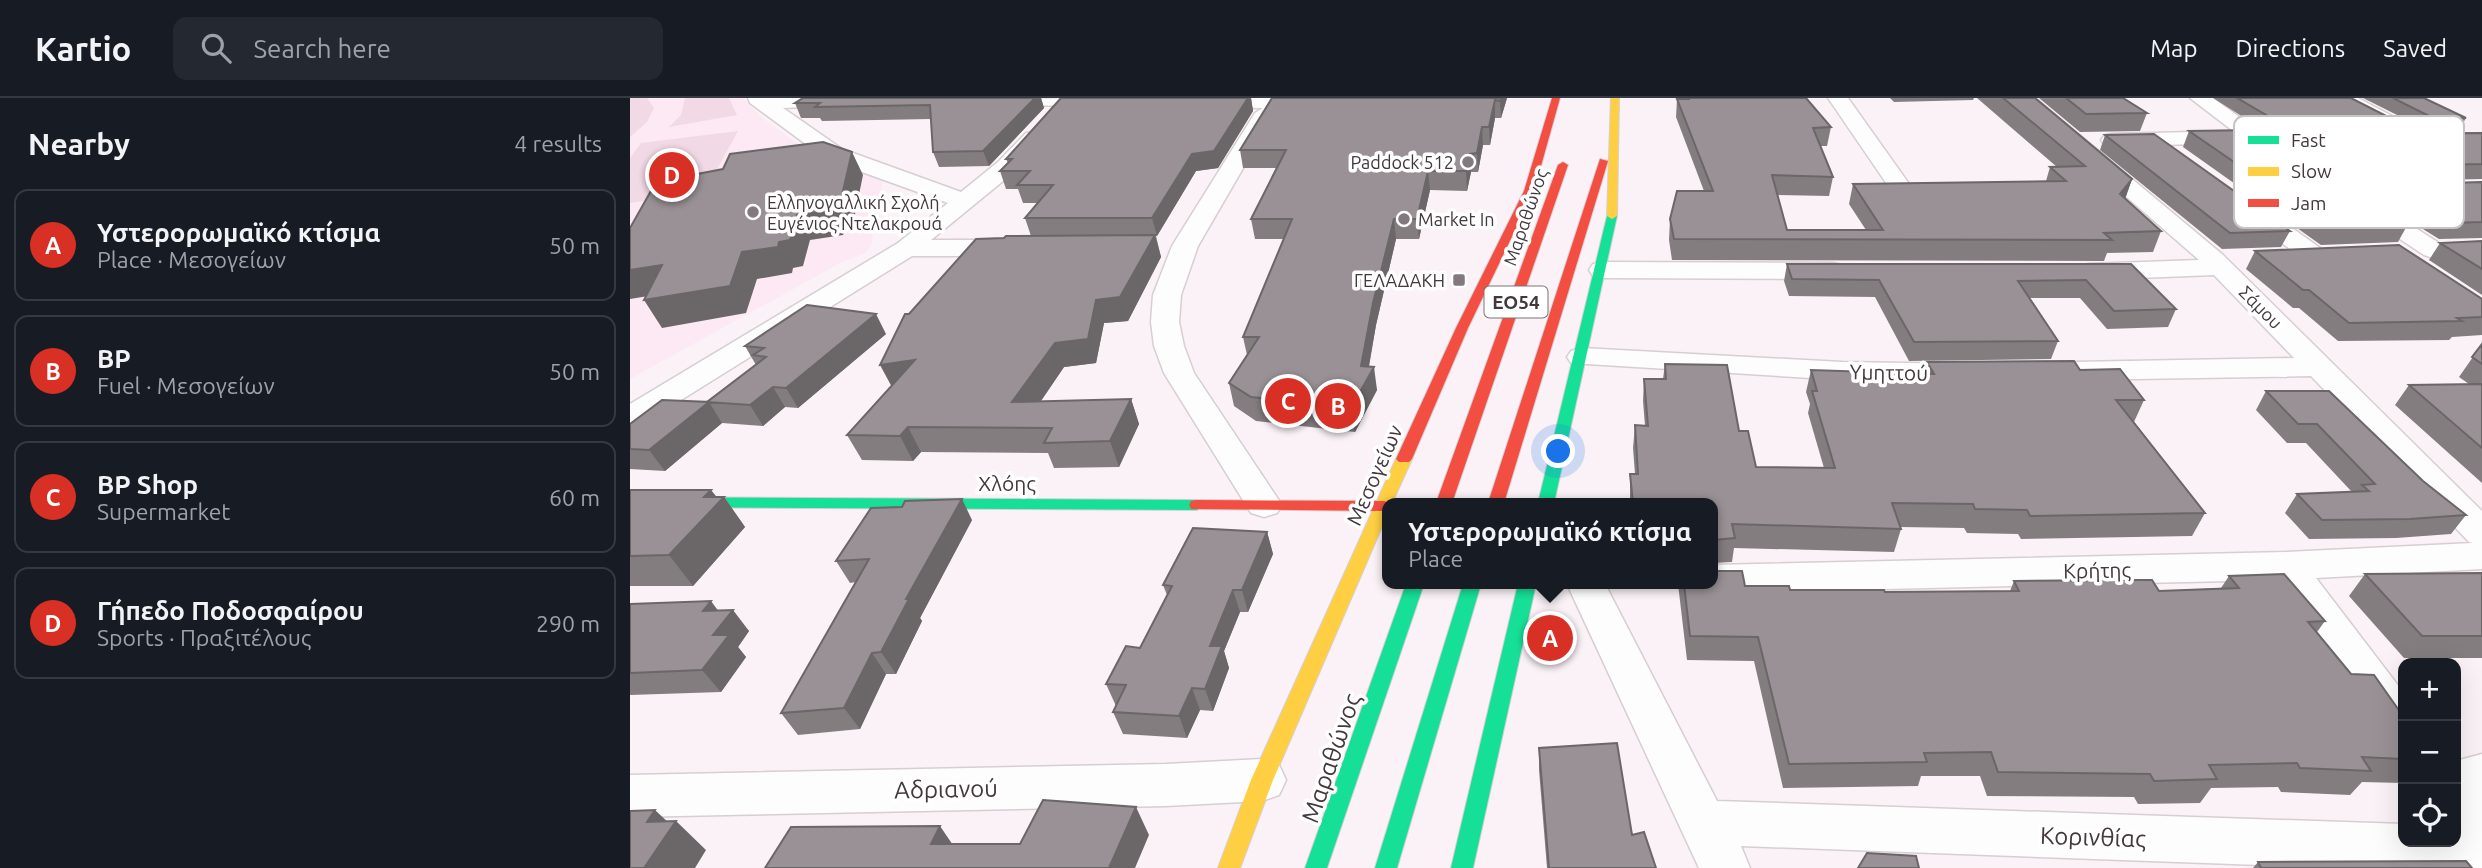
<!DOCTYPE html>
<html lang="en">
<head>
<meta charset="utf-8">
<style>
	body { margin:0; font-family:Ubuntu,sans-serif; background:#242831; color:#f1f3f6 }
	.controls { position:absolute; right:21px; bottom:21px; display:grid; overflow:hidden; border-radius:14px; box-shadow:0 7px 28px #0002 }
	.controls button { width:63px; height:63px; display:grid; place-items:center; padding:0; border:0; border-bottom:2px solid #363941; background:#171b24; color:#f1f3f6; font:35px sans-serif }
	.you { position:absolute; left:929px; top:354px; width:24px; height:24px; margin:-18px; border:5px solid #fff; border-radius:50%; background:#1a73e8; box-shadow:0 0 0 10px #1a73e833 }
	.badge { display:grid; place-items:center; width:46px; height:46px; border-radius:50%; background:#d93025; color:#fff; font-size:23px; font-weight:700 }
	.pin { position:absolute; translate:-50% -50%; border:4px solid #fff; box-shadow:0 2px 7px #0006 }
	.popup { position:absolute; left:752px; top:400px; width:336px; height:91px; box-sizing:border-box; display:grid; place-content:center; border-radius:14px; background:#171b24; filter:drop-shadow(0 2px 5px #0005); font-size:23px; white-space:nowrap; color:#9ea1a6 }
	.popup b { font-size:26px; color:#f1f3f6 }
	.popup::after { content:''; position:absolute; left:50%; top:100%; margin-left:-14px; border:14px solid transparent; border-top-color:#171b24 }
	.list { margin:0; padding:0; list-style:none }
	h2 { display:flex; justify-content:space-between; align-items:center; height:91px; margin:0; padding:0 28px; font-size:30px }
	h2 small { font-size:23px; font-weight:400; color:#9ea1a6 }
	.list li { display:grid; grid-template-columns:46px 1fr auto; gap:21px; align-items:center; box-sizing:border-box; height:112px; margin:0 14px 14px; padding:0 14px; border:2px solid #363941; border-radius:14px }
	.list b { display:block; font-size:26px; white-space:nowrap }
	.list p { margin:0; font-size:23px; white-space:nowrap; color:#9ea1a6 }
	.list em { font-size:23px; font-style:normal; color:#9ea1a6 }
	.icon { flex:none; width:38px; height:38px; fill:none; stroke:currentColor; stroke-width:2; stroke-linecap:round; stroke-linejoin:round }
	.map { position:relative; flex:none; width:1852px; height:770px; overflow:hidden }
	header { display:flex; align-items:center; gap:42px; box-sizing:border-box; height:98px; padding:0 35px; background:#171b24; border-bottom:2px solid #363941 }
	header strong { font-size:33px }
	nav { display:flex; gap:38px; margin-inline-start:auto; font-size:24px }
	.search { width:490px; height:63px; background:#242831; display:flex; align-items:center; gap:18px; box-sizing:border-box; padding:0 24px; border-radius:14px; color:#9ea1a6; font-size:26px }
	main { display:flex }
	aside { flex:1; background:#171b24 }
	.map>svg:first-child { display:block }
</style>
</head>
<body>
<header>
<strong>Kartio</strong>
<div class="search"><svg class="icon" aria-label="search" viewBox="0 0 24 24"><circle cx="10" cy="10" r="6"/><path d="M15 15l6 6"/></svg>Search here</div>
<nav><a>Map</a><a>Directions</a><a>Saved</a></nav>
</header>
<main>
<aside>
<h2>Nearby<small>4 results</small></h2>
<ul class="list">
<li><span class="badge">A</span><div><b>Υστερορωμαϊκό κτίσμα</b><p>Place · Μεσογείων</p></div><em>50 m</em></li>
<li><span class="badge">B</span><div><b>BP</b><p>Fuel · Μεσογείων</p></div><em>50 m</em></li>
<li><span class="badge">C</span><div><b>BP Shop</b><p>Supermarket</p></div><em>60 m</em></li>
<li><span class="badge">D</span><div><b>Γήπεδο Ποδοσφαίρου</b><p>Sports · Πραξιτέλους</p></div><em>290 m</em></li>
</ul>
</aside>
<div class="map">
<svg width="1852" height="770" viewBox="0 0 1852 770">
	<rect width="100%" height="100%" fill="#faf2f6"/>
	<!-- built -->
	<path fill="#fce9f3" d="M0 0H113L130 18 172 49 214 69 253 81 241 148 235 155 212 164 0 281Z"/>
	<!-- green -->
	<path fill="#f1d9e6" d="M0 0H17L24 10 17 24 0 39Z
		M55 0H99L107 17 39 29 51 17Z
		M108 33 74 95 0 105V60L11 45Z"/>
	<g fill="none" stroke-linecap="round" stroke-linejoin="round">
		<!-- street casing -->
		<g stroke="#d7ced2" stroke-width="3">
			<path id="street" d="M118 0H226L224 5 217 7 153 10 212 51 331 94 368 64 396 35H410L413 39 384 74 301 142H386L395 145 399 150 395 155 386 158H282L11 327 0 330V306L268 145 318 105 196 61 120 5Z
				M484 0 483 6 476 8 364 7 354 1Z
				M566 0H648L651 4 648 8 638 10 645 15 568 148 551 197 549 224 554 248 564 275 652 407 647 415 634 419 621 415 534 275 524 248 521 224 523 197 542 148 625 15 633 10 574 9 567 7 564 3Z
				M1198 0H1218L1282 90 1279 95H1263Z
				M1383 0H1405L1593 157 1852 413V471L1686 480 1773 594V647L1757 641 1645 482 1083 495 1069 491 1066 486H1083V467L1656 454 1843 445 1839 444 1681 278 1444 282 1433 279 1429 273 1433 267 1444 264 1664 260 1584 177 1458 182 1449 180 1445 174 1449 168 1458 166 1569 162Z
				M1560 0H1583L1630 34 1712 37 1719 39 1722 43 1719 47 1712 49 1638 47 1630 49 1620 45 1481 48 1474 46 1471 42 1474 38 1481 36 1603 33Z
				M1703 0H1728L1800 38 1803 42 1800 46H1786L1706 4Z
				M1734 100 1742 102 1812 147 1816 152 1812 157 1803 160 1794 157 1726 112 1722 107 1726 102Z
				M1619 103 1627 105 1693 152 1697 157 1693 162 1684 165 1675 162 1611 115 1607 110 1611 105Z
				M972 164 1203 165 1212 167 1216 173 1212 179 1203 181 972 180 963 178 959 172 963 166Z
				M952 250 1212 264 1342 266 1353 269 1357 275 1353 281 1342 284 1212 282 941 265 937 259 941 253Z
				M937 486H975L1087 703 1773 726V744H1826V663L1852 656V770H1710L1111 748 1120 770H1069Z
				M632 661 649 667 656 682 649 697 632 703 536 708 0 719V677L536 666Z"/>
		</g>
		<!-- fast casing -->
		<g stroke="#d7ced2" stroke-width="2">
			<path id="fast" d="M982 115 987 118 924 405H908L977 118Z
				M0 399 567 402 575 407 567 412 0 409Z
				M776 486H794L697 770H675Z
				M833 486H851L767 770H745Z
				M888 486H906L843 770H821Z"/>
		</g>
		<!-- slow casing -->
		<g stroke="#d7ced2" stroke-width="2">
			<path id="slow" d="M981 0H989L987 118 982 121 977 118Z
				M774 356 782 361 762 405H757V417L643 682 610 770H588L621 682 766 361Z"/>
		</g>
		<!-- jam casing -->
		<g stroke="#d7ced2" stroke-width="2">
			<path id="jam" d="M922 0H930L904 93 838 230 782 361 779 364H769L766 361 826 230 894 93Z
				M970 61 978 63 874 405H858Z
				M933 64 938 67 822 405H806L928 67Z
				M567 402 754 403 760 405H757V412L754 413 561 411 559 407 561 403Z"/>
		</g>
		<!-- street -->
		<use href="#street" fill="#fefdfe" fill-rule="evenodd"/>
		<!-- fast -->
		<use href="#fast" fill="#16e098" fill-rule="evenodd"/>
		<!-- slow -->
		<use href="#slow" fill="#ffcf43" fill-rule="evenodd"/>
		<!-- jam -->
		<use href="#jam" fill="#f24e42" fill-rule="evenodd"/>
	</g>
	<!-- wall -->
	<path fill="#847d80" d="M173 0H411L414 10 359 68 309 69 303 54 301 21 192 23 190 20H171L165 5Z
		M431 0H621L623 13 588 70 566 73 527 138H526L531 159 498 223 474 225 466 265 434 269 411 303 501 301 509 326 489 369 424 370 418 355 291 354 283 363 232 362 217 337 261 288 279 216 374 140 401 138 395 120 407 105H393L388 91H376L370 73 378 65 376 61Z
		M642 0H877L871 20H865L860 47H853L848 74H841L837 93 800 92 789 141H766L746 227 739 269 747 292 725 334 626 323 604 308 599 285 617 257 613 239 654 141H625L621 121 646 70H613L610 52Z
		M1051 0H1176L1201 29 1197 48H1190L1203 79 1199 98 1147 97 1157 132H1236L1219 106 1223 86 1416 83 1420 69H1427L1347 0H1405L1502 81 1495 101 1531 133 1523 154 1477 155 1474 163 1042 162 1039 142 1040 121 1074 93 1046 19 1047 1H1052Z
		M1260 0H1344L1343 2 1264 4Z
		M1409 0H1493L1517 15 1510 33 1450 34Z
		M1583 0H1721L1762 21 1756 33 1663 34 1632 31Z
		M1733 0H1794L1836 20 1829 32H1797Z
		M1559 33 1778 126 1768 144 1691 147 1553 49Z
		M1852 35V81L1717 84 1662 51 1669 36Z
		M1475 37 1660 133 1651 149 1592 151 1470 52Z
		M1852 84V140L1809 141 1746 102 1754 87Z
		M1852 143V197L1799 162 1810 145Z
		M1625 153 1852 201V237L1822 239 1819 242 1708 243 1669 210H1663L1616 171Z
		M1157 166H1501L1546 211 1538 229 1477 231 1450 200H1399L1428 243 1421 261 1279 263 1245 199 1159 198 1154 183Z
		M256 236 168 310 155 309 133 328 92 325 35 373 0 371V326L77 304 126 267 115 248Z
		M1852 246V385L1765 307 1779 287 1839 286 1829 279Z
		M1297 264 1450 272 1514 302 1504 324 1575 415 1562 438 1391 441 1388 436 1337 435 1334 430 1270 429 1271 431 1264 454 1104 450 1102 464 1083 465V466V405H1000V376H1005L1003 350 1005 327 1015 328 1013 303 1014 281H1033L1035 266 1109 333 1126 369 1194 370 1178 315 1180 306 1176 294 1181 272 1294 276Z
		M1636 293 1793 383 1836 417 1821 436 1766 440 1679 441 1655 415 1667 396 1722 394 1676 345H1657L1626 312Z
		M0 392 94 399 115 429 63 488H0Z
		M342 422 290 520 292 523 266 576H256L230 631 168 637 151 615 226 484 220 485 206 463Z
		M637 434 643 456 618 514H610L594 553 599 570 583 613 570 612 557 640 493 636 483 614 486 608 476 586 510 550 537 497 533 487Z
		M1852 475V560H1774L1719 498 1735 476Z
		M1599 478 1695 523 1687 534 1721 576 1773 618V685L1732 684 1720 697 1651 694 1648 689 1581 690 1570 705 1508 706 1504 699 1357 698 1350 678H1291L1288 688 1153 690 1124 563 1057 562 1048 486H1083L1160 492 1255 494 1380 493 1384 483 1529 493 1591 490Z
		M0 506 88 512 119 533 108 549 116 559 91 594 0 597Z
		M909 650 1002 737 1026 770H917L909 672Z
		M1628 764 1842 770H1623Z"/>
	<!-- shaded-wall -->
	<path fill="#6b6668" d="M405 0H411L414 10 359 68 353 53Z
		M618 0H621L623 13 588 70 566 73 527 138 522 120 562 56Z
		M871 0H877L871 20 870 3Z
		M865 2V20L860 47 859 29Z
		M852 29 853 47 848 74 847 55Z
		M222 54 233 77 222 131 215 133 213 137 180 142 173 168 163 170 162 175 127 181 116 215 32 230 14 202 112 154 149 144 167 117Z
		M840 56 841 74 837 93 836 73Z
		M798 73 800 92 789 141 787 121Z
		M1502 81 1495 101 1490 96Z
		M764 121 766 141 746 227 736 283 744 269 747 292 725 334 721 310 743 205Z
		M525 137 531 159 498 223 474 225 466 265 434 269 393 329 382 304 425 245Z
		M32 167 49 193 0 201V172Z
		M246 216 256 236 168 310 156 290Z
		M285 262 263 291 250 267Z
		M143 289 155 309 133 328 120 307Z
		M501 301 509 326 489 369 480 343Z
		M79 304 92 325 35 373 19 352Z
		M278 329 291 354 283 363 270 338Z
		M81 392 90 403 94 399 115 429 63 488 39 457 74 399Z
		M332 401 342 422 290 520 292 523 266 576 251 554 276 501Z
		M637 434 643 456 618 514 612 492Z
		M603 492 610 514 594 553 599 570 583 613 575 591 580 548Z
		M81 503 95 522 103 512 119 533 108 549 116 559 91 594 72 572 83 537 73 513Z
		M242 555 256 576 230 631 214 610Z
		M562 590 570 612 557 640 549 618Z
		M506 709 519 737 505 770H479Z
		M25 712 42 728 46 723 76 752 65 770H14L17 724Z
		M310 728 329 756 301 746Z"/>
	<!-- building -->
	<path fill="#999195" stroke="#6b6668" stroke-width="2" d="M173 0H405L353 53 303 54 300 7 185 9 190 5H165Z
		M431 0H618L584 53 562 56 522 120H395L423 87H387L400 73H370L382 61H376Z
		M642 0H871L870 3 865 2 859 29H852L847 55 840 56 836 73H798L787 121H764L743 205 731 268 744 269 721 310 621 299 599 285 629 239H613L662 121H621L656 52H610Z
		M1059 0H1176L1201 29 1183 30 1203 79 1142 77 1157 132H1253L1223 86 1436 83 1420 69 1455 68 1373 0H1405L1502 81 1490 96 1531 133 1474 135 1482 142 1044 141 1040 121 1047 93H1083L1047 1H1059Z
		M1436 0H1493L1517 15 1456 16Z
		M1607 0H1721L1762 21 1669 22 1638 18Z
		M1763 0H1794L1836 20H1803Z
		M1626 32 1778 126 1700 130 1559 33Z
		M1852 35V66L1725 69 1669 36Z
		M1524 36 1660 133 1600 135 1475 37Z
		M193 44 222 54 210 106 202 108 201 112 167 117 160 142 149 144 148 149 112 154 100 188 14 202 32 167 0 172V130L26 84 93 71 100 56Z
		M1852 84V124L1819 125 1754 87Z
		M525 137 490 199 466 202 458 241 425 245 382 304 501 301 480 343 414 345 422 330 278 329 270 338 217 337 285 262 250 267 275 216H279L346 141 374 140 376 138Z
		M1852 143V171L1810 145Z
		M1769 147 1852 201V219L1827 220 1832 223 1719 225 1679 192H1673L1625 153Z
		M1157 166H1501L1546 211 1484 213 1456 182 1388 183 1428 243 1284 244 1249 182 1162 181Z
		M177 207 246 216 156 290 143 289 120 307 77 304 136 259 123 257 134 250 115 248Z
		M1852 246V266L1842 259Z
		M1444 263 1450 272 1490 271 1514 302H1486L1575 415 1400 418 1397 412 1345 411 1343 406 1262 405 1271 431 1102 426 1105 440 1084 442V460H1083V405H1003L1000 376H1008L1005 327 1018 328 1014 281H1036L1035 266 1097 267 1109 333H1118L1126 369 1205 370 1182 293H1187L1181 272 1304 276 1297 264Z
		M1852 286V350L1779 287Z
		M1636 293H1699L1793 383 1836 417 1780 421 1692 422 1667 396 1739 393 1732 387 1745 386 1687 326H1668Z
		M32 302 79 304 19 352 0 351V326Z
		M0 392H81L74 399H94L39 457 0 458Z
		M332 401 276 501H279L251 554 242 555 214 610 151 615 239 461 206 463 241 410 272 409 275 403Z
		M563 430 637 434 612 492H603L580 548H592L575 591 562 590 549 618 483 614 496 587 476 586 496 548 510 550 542 488 533 487Z
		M1083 473H1112L1115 488H1159L1160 492H1254L1255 494 1389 493 1384 483 1493 482H1522L1529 493 1609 490 1599 478 1654 476 1695 523 1678 524 1721 576 1744 577 1773 618V661L1732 659 1741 673 1670 670 1667 665 1579 667 1587 681 1524 683 1520 676 1368 674 1361 654 1294 655 1297 664 1159 666 1128 539 1060 538 1054 486H1083Z
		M1852 475V538H1792L1735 476Z
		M81 503 73 513 103 512 83 537H99L72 572 0 575V506Z
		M987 645 1002 737 1014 734 1026 770H919L909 650Z
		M413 702 506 709 479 770H135L161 729 310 728 301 746H390Z
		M25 712 17 724 46 723 14 770H0V713Z
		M1237 755 1286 758 1289 770H1228Z
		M1836 763 1842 770H1631L1628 764Z"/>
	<!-- markers -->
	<g fill="#82797e" stroke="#fff" stroke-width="2.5">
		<circle cx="838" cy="64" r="7"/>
		<circle cx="123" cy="114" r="7"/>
		<circle cx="774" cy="121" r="7"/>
		<rect x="822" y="175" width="14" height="14" rx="3.5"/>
	</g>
	<g text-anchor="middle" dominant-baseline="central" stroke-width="7" stroke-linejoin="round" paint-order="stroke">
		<!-- far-poi labels -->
		<g font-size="18" fill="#42383d" stroke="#fff" text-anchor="end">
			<text x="824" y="64">Paddock 512</text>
			<text x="137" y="104" text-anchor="start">Ελληνογαλλική Σχολή<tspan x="137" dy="21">Ευγένιος Ντελακρουά</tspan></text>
			<text x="788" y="121" text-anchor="start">Market In</text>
			<text x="815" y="182">ΓΕΛΑΔΑΚΗ</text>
		</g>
		<!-- far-street labels -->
		<g font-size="18" fill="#42383d" stroke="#fff">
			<text transform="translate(895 119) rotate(-71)">Μαραθώνος</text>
			<text transform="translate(1631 209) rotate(45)">Σάμου</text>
		</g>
		<!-- shield labels -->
		<rect fill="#fff" stroke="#7b7477" stroke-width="2" x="854.5" y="188.5" width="63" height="31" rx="5"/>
		<g font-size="19" font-weight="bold" fill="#42383d">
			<text x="886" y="204">ΕΟ54</text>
		</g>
		<!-- street labels -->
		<g font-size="21" fill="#42383d" stroke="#fff">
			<text transform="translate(1259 274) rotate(1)">Υμηττού</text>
			<text transform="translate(744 377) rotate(-66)">Μεσογείων</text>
			<text x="377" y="385">Χλόης</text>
			<text transform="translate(1467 472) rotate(-1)">Κρήτης</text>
		</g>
		<!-- near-street labels -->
		<g font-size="24" fill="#42383d" stroke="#fff">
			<text transform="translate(701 660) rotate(-71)">Μαραθώνος</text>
			<text transform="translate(316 691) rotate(-1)">Αδριανού</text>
			<text transform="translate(1463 739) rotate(2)">Κορινθίας</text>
		</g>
	</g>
	<!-- legend -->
	<rect x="1604" y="18" width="230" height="112" rx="10" fill="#fff" stroke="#c6c3c5" stroke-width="2"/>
	<rect x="1618" y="38" width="31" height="8" fill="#16e098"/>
	<rect x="1618" y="69" width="31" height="9" fill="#ffcf43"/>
	<rect x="1618" y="101" width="31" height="8" fill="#f24e42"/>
	<g font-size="19" fill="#42383d">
		<text x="1661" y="49">Fast</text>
		<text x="1661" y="80">Slow</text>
		<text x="1661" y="112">Jam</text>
	</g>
</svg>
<div class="controls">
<button>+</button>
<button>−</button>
<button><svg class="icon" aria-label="locate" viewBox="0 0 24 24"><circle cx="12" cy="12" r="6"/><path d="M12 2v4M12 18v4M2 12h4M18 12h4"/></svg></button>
</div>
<div class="you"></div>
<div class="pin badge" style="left:920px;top:540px">A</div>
<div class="popup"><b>Υστερορωμαϊκό κτίσμα</b>Place</div>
<div class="pin badge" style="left:708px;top:308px">B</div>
<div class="pin badge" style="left:658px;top:303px">C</div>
<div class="pin badge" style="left:42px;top:77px">D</div>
</div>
</main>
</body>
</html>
